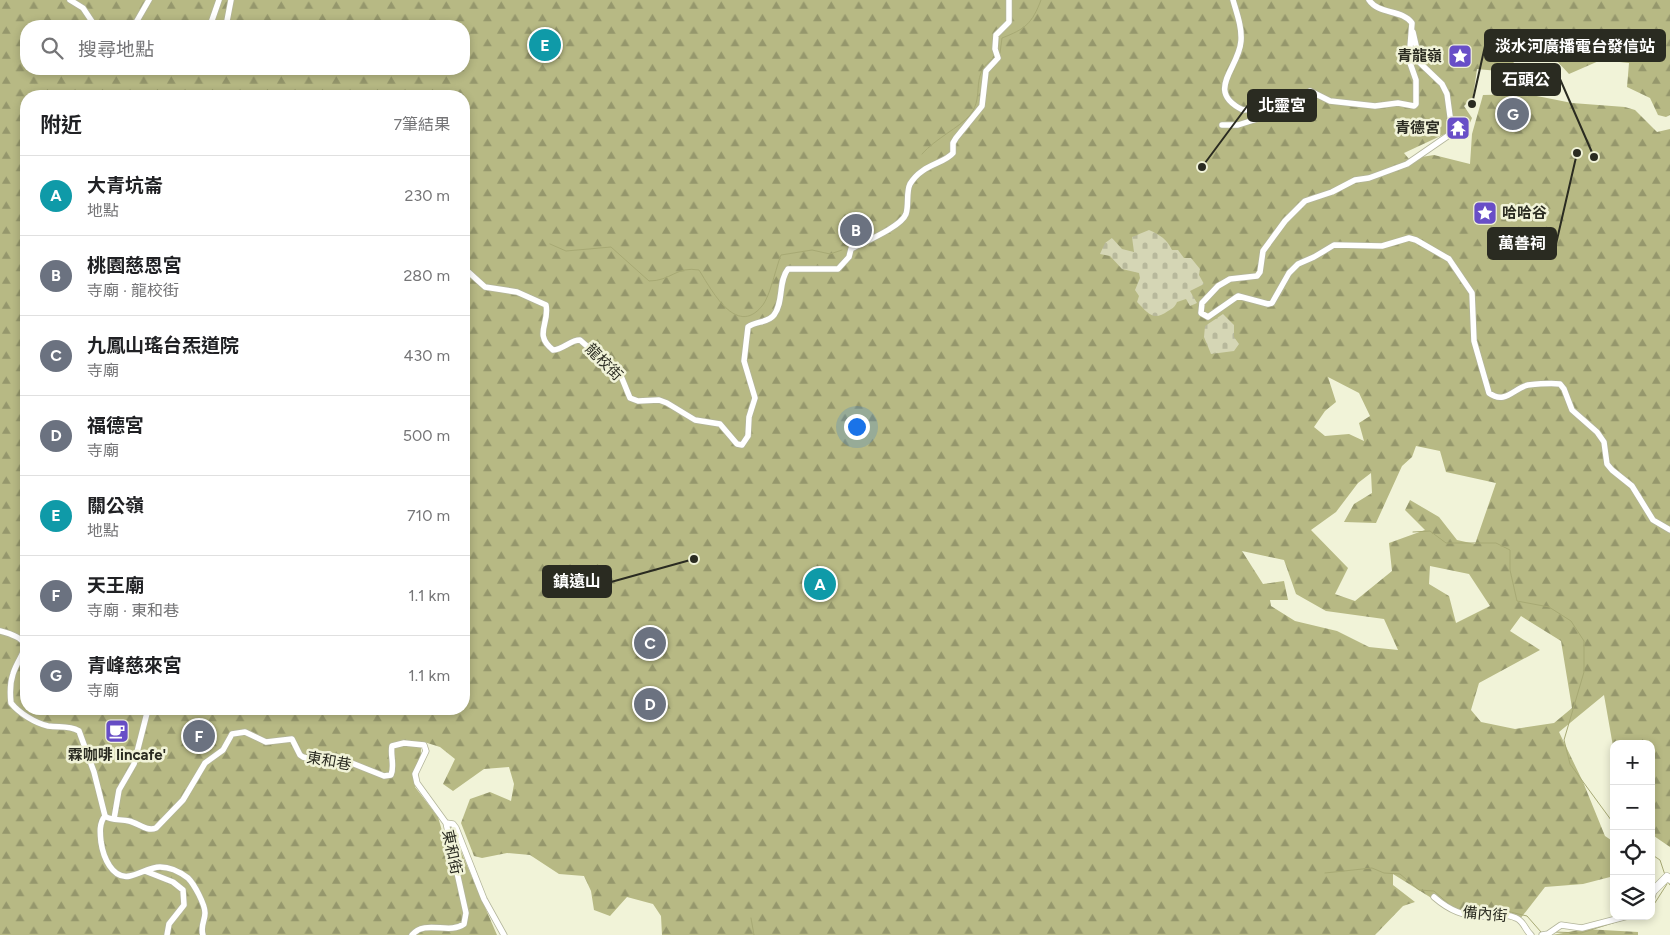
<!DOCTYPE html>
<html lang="zh-TW">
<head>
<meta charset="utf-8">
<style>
	body { margin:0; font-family:Figtree,"Noto Sans TC",sans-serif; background:#f6f6f6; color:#202124 }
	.controls { position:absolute; right:15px; bottom:15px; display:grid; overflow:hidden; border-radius:10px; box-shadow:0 2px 8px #0003 }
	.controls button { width:45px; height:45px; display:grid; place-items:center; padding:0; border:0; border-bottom:1px solid #e0e0e0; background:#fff; color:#202124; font:25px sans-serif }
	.you { position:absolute; left:856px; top:426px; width:18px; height:18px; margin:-12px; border:4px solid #fff; border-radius:50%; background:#1a73e8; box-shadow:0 0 0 8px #1a73e833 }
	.badge { display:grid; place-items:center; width:32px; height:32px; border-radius:50%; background:#b45309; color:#fff; font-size:16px; font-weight:700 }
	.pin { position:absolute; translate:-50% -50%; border:2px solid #fff; box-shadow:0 1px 5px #0006 }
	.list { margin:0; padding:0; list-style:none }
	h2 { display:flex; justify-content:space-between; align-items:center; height:65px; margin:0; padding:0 20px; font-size:21px }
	h2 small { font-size:16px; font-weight:400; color:#757577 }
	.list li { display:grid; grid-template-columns:32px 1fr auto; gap:15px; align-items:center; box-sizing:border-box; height:80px; padding:0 20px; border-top:1px solid #e0e0e0 }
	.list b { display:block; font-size:19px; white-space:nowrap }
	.list p { margin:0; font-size:16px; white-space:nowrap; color:#757577 }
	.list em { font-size:16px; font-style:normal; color:#757577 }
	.icon { flex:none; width:28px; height:28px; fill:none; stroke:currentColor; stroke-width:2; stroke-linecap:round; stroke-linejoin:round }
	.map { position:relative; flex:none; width:1670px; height:935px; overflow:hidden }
	.search { position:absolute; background:#fff; box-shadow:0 2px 8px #0003; left:20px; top:20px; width:450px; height:55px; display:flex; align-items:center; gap:12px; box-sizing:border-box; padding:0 18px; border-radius:20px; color:#757577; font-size:19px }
	.panel { position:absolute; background:#fff; box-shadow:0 2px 8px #0003; left:20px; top:90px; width:450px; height:625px; border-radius:20px }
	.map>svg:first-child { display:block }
</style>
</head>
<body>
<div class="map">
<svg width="1670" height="935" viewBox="0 0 1670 935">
	<defs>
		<pattern id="forest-firs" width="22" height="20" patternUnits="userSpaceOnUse" patternTransform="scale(1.25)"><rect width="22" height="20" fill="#b7b984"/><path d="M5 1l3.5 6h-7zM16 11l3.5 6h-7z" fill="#95976c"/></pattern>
		<pattern id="cemetery-stones" width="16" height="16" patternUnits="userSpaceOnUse" patternTransform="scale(1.25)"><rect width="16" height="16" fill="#d5d6b5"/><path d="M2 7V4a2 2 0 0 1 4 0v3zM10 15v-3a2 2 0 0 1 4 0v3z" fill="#b7b89b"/></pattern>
	</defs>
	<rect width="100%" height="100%" fill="#f1f3d8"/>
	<!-- forest -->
	<path fill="url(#forest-firs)" fill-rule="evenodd" d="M0 0H1670V115L1666 117 1658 115 1650 98 1627 87 1629 63 1601 60 1569 74 1557 61 1533 62 1535 55 1525 47 1515 51 1513 68 1498 71 1477 69 1473 97 1464 106 1472 118 1466 132 1459 123 1447 133 1404 153 1409 159 1434 155 1470 164 1472 134 1483 95 1527 94 1572 103 1625 107 1635 110 1657 132 1670 129V847L1651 834V744H1614V752L1604 695 1559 732 1583 782 1605 836 1614 842V876L1583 884 1545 887 1520 919 1457 914 1393 874V885L1415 902 1403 906 1375 935H662L661 916 653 904 627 897 610 916 594 910 591 891 584 876 559 874 530 855 507 853 482 858 474 856 461 823 470 799 490 792 511 801 514 784 509 767 484 769 453 791 443 784 455 759 440 747 424 742 421 749V762L415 787 438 817 443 834 450 826 497 935H0ZM26 26H464V69H26ZM26 96H464V709H26ZM1328 377 1359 393 1370 416 1359 423 1364 441 1349 434 1325 436 1314 427 1325 411 1336 402ZM1416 446 1440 451 1446 472 1496 483 1475 544 1457 540 1439 517 1410 500 1405 510 1425 530 1389 543 1392 571 1355 601 1335 594 1348 568 1311 530 1336 512 1358 483 1371 473 1372 493 1354 504 1344 522 1376 523 1402 466 1412 457ZM1242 551 1284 560 1296 594 1326 611 1384 619 1398 650 1369 647 1337 631 1295 621 1271 606 1270 600H1288L1284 581 1263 584ZM1430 566 1469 574 1490 606 1456 623 1449 596 1429 584ZM1521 616 1561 641 1572 708 1554 723 1515 729 1481 722 1471 710 1479 683 1540 650 1510 631Z
		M1585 929 1638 932V935H1552Z"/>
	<!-- cemetery -->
	<path fill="url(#cemetery-stones)" d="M1149 230C1160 235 1167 239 1172 250H1178L1184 258H1191L1200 269 1199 275 1204 284 1190 291 1197 303 1190 306 1186 299 1177 302C1175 307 1173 308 1168 311 1153 322 1148 313 1137 302L1139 296 1135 290 1140 278 1139 273 1122 269 1110 256 1100 254 1105 243 1112 238 1122 249 1134 252 1132 237Z
		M1223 314 1234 325V337L1239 344 1234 351 1211 354 1204 337 1205 326Z"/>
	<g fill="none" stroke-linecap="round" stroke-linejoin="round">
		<!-- stream -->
		<path stroke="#a7a974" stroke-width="1" d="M1000 53 1002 38C1025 29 1032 24 1041 0
			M922 154C936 138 959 128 970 115 986 95 968 74 995 57
			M550 244 566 251 611 247 649 281C671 281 676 266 699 270 711 289 736 338 762 306 770 297 776 267 781 255L812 250 830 254 842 250
			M1413 532 1430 531 1446 543H1496L1510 550V570L1517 601 1549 607 1571 621 1584 641V672L1564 740 1570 764 1614 824
			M1651 854 1660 860 1665 875
			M1325 873 1372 868 1384 873 1400 874 1419 890 1434 891 1451 906
			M1667 881 1670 885
			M1651 909 1667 884
			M1468 912 1506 911 1527 916 1541 932
			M751 918 754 935
			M1554 932 1581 933 1635 916"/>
		<!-- street casing -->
		<g stroke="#b2b49a" stroke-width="7">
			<path id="street" d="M70 0 83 8 95 26
				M1233 0C1237 14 1242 27 1241 41 1239 69 1204 91 1243 110L1254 109 1265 102 1283 112
				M134 26 149 0
				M210 26 219 0
				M226 26 231 0
				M1413 32 1420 63 1442 84 1447 94 1452 131 1449 135 1407 164 1369 178 1355 180 1332 192 1305 201 1285 221 1263 251 1260 272 1257 276 1230 279 1218 286 1202 303 1201 313 1208 317 1238 296 1268 304 1272 303 1289 273 1298 264 1314 257 1334 245 1382 246 1409 238 1416 240 1449 259 1472 293 1474 341 1489 393C1505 405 1514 388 1528 385 1538 384 1551 383 1560 384L1564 389 1572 410 1597 432 1604 442 1607 464 1612 470 1632 486 1653 520 1670 530
				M1222 125H1238L1260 118 1278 115 1310 91 1330 101 1375 106 1398 103 1414 106 1416 104V80L1409 60 1412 23C1402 9 1379 15 1369 0
				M464 268 485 287 517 292 546 305C550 324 533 334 553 350 564 349 570 340 580 340L621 376 630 398 638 401 659 400 667 403 695 420 720 424 737 444 742 445 748 436 749 417 755 398 744 361 748 327C756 321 768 323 774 315 784 302 778 281 788 269H838L849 257 851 249C864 242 901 227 906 214 909 205 906 192 910 184 922 164 944 164 953 153V143L956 138 982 106 986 71 998 58 995 49 996 35 1009 22V0
				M0 631C41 642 20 651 13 674 10 683 10 694 11 703 19 713 35 723 48 726 59 728 68 725 79 731L94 772 105 816
				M105 816C111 821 121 819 129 821 138 823 147 832 156 828L183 800 205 763 223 750 232 734 245 732 266 742 292 739 300 755 303 757 321 762 344 760 384 776 391 775C395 766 390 755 392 746L404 743 424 745 426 751 415 774 417 783 446 823
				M105 816C99 823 100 833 101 842 103 856 112 880 130 876 140 874 150 867 160 867 170 867 180 872 188 878 194 884 205 904 205 913 205 921 200 926 203 935
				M114 819 119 790 134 764 148 709
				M446 823 453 824 456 828 484 899 504 935
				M145 871 173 882 183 890 184 905 169 924 167 935
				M1434 897C1449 910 1464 917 1484 916 1495 916 1506 913 1516 918 1524 921 1525 930 1531 935
				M1651 901 1654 890
				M412 935C425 919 449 935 464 924L466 913 446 823
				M1542 935 1548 934 1561 925 1582 928 1628 916"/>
		</g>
		<!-- secondary casing -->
		<g stroke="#b2b49a" stroke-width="9">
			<path id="secondary" d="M1654 890 1667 877 1670 879"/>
		</g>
		<!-- street -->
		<use href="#street" stroke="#fff" stroke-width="5.5"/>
		<!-- secondary -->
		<use href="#secondary" stroke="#fff" stroke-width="8"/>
	</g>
	<!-- icons -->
	<defs>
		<g id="sight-square" transform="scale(1.25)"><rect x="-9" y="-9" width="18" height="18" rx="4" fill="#684ec7" stroke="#f1f3d8"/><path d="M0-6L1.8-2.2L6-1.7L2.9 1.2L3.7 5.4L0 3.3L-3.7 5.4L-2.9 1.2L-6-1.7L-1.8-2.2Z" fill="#fff"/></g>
		<g id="temple-square" transform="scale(1.25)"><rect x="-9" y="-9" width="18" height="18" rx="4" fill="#684ec7" stroke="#f1f3d8"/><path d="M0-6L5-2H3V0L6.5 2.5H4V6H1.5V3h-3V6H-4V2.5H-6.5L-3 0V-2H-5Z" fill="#fff"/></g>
		<g id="cafe-square" transform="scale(1.25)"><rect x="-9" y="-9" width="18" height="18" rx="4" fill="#684ec7" stroke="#f1f3d8"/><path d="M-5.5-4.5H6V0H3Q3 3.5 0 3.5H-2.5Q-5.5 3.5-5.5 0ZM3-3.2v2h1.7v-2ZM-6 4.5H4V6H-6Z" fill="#fff"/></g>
	</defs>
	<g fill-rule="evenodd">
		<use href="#sight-square" x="1460" y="56"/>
		<use href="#temple-square" x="1458" y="128"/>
		<use href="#sight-square" x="1485" y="213"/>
		<use href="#cafe-square" x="117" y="731"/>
	</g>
	<g text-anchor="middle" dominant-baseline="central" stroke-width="5" stroke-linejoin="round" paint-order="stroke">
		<!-- poi labels -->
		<g font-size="15" font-weight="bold" fill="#2a2b21" stroke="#f1f3d8" text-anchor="end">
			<text x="1442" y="56">青龍嶺</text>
			<text x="1440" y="128">青德宮</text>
			<text x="1502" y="213" text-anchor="start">哈哈谷</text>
			<text x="117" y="755" text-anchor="middle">霖咖啡 lincafe'</text>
		</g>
		<!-- street labels -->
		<g font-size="15" fill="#2a2b21" stroke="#f1f3d8">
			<text transform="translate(604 362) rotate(45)">龍校街</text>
			<text transform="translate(329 761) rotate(10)">東和巷</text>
			<text transform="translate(452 852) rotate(78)">東和街</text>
			<text transform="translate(1485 914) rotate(5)">備內街</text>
		</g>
	</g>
	<!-- callouts -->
	<path fill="none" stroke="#2a2b21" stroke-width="2" d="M1472 104L1485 46M1594 157L1560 79M1202 167L1248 105M1577 153L1556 244M694 559L611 582"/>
	<g fill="#2a2b21" stroke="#f1f3d8" stroke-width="2">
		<circle cx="1472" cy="104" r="5"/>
		<circle cx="1594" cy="157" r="5"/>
		<circle cx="1202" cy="167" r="5"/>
		<circle cx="1577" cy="153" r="5"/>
		<circle cx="694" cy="559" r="5"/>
	</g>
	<g fill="#2a2b21" stroke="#2a2b21" stroke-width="2">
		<rect x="1485" y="30" width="180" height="31" rx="5"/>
		<rect x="1492" y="64" width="68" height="31" rx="5"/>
		<rect x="1248" y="90" width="68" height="31" rx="5"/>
		<rect x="1488" y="228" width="68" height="31" rx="5"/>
		<rect x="543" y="566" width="68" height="31" rx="5"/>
	</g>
	<g font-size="16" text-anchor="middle" font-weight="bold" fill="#fff">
		<text x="1575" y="52">淡水河廣播電台發信站</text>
		<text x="1526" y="85">石頭公</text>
		<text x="1282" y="111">北靈宮</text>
		<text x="1522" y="249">萬善祠</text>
		<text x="577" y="587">鎮遠山</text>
	</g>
</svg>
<div class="controls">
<button>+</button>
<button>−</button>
<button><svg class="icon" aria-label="locate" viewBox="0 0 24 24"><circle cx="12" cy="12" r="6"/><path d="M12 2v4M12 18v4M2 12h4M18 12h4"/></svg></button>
<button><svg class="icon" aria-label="layers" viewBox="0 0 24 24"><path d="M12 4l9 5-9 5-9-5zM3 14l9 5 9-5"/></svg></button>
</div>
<div class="you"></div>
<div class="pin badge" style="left:820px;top:584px;background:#0f9aa8">A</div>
<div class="pin badge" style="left:856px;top:230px;background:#6b7280">B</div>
<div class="pin badge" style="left:650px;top:643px;background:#6b7280">C</div>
<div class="pin badge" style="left:650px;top:704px;background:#6b7280">D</div>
<div class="pin badge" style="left:545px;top:45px;background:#0f9aa8">E</div>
<div class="pin badge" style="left:199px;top:736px;background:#6b7280">F</div>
<div class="pin badge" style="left:1513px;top:114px;background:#6b7280">G</div>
<div class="search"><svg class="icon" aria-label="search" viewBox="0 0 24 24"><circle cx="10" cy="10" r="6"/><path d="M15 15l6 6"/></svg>搜尋地點</div>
<section class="panel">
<h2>附近<small>7筆結果</small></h2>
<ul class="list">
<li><span class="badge" style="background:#0f9aa8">A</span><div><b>大青坑崙</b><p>地點</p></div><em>230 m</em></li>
<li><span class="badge" style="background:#6b7280">B</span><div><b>桃園慈恩宮</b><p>寺廟 · 龍校街</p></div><em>280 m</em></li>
<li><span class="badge" style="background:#6b7280">C</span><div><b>九鳳山瑤台炁道院</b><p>寺廟</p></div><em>430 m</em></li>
<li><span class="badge" style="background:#6b7280">D</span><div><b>福德宮</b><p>寺廟</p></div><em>500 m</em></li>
<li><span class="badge" style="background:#0f9aa8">E</span><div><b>關公嶺</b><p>地點</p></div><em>710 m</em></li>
<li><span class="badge" style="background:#6b7280">F</span><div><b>天王廟</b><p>寺廟 · 東和巷</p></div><em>1.1 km</em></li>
<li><span class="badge" style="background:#6b7280">G</span><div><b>青峰慈來宮</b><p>寺廟</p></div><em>1.1 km</em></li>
</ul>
</section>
</div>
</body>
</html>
